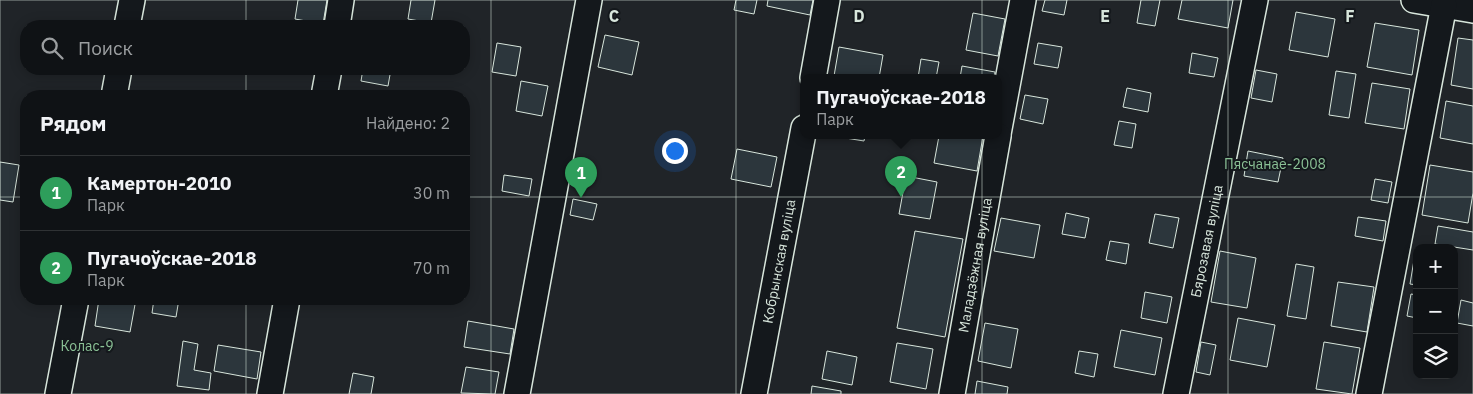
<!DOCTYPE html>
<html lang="ru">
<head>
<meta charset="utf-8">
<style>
	body { margin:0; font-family:"IBM Plex Sans",sans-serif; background:#181b1e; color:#f1f3f6 }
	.controls { position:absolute; right:15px; bottom:15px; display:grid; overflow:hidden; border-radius:10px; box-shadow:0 2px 12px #0003 }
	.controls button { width:45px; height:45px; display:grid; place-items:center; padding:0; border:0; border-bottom:1px solid #2f3234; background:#0f1215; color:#f1f3f6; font:25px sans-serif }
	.you { position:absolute; left:674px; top:150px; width:18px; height:18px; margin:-12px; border:4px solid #fff; border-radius:50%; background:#1a73e8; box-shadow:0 0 0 8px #1a73e833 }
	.badge { display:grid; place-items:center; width:32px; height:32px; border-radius:50%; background:#ffb74d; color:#fff; font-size:16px; font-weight:700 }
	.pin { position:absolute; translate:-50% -41px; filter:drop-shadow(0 1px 2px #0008) }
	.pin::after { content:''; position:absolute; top:26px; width:18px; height:15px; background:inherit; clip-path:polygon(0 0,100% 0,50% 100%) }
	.popup { position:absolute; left:800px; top:74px; width:202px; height:65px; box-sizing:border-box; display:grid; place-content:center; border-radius:10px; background:#0f1215; filter:drop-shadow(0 1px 4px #0005); font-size:16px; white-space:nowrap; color:#9b9ea0 }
	.popup b { font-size:19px; color:#f1f3f6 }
	.popup::after { content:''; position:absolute; left:50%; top:100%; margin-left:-10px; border:10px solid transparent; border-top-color:#0f1215 }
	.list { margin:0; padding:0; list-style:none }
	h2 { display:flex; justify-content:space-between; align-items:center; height:65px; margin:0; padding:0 20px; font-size:21px }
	h2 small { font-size:16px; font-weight:400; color:#9b9ea0 }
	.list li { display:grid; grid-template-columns:32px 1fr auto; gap:15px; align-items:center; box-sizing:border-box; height:75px; padding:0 20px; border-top:1px solid #2f3234 }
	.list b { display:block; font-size:19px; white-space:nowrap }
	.list p { margin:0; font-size:16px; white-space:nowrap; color:#9b9ea0 }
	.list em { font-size:16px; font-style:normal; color:#9b9ea0 }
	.icon { flex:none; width:28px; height:28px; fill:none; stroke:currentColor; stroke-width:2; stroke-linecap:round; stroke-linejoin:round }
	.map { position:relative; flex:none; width:1473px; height:394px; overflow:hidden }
	.search { position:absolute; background:#0f1215; box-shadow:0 2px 12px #0003; left:20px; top:20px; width:450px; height:55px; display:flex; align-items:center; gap:12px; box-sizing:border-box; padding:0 18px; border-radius:20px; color:#9b9ea0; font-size:19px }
	.panel { position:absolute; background:#0f1215; box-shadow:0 2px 12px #0003; left:20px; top:90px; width:450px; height:215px; border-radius:20px }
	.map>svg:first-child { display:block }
</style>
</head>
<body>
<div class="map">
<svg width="1473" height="394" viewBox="0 0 1473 394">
	<rect width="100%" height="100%" fill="#14181c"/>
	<!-- green -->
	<path fill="#202428" stroke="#939e99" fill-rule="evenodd" d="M0 0H1473V394H0ZM26 26H464V69H26ZM804 78H998V136H804ZM26 96H464V299H26ZM1417 248H1454V375H1417Z"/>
	<!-- building -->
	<path fill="#2c363c" stroke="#d8e6dc" d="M298 0H327L323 24 295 19Z
		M411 0H435L431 23 408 19Z
		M736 0H757L754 14 734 10Z
		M768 0H813L810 15 767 6Z
		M1045 0H1067L1064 15 1042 11Z
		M1141 0H1160L1155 26 1137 23Z
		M1182 0H1233L1228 28 1178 19Z
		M1296 12 1335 19 1328 57 1289 50Z
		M973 13 1005 19 998 56 966 50Z
		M1375 23 1419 30 1412 75 1367 67Z
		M605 35 639 42 632 75 598 67Z
		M1458 38 1473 40V89L1451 85Z
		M497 43 521 47 516 76 492 72Z
		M1038 43 1062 47 1058 68 1034 64Z
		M839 47 883 55 879 78H847L834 76Z
		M1192 53 1218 58 1214 77 1189 73Z
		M921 59 939 62 936 78H918Z
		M962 66 995 72 994 78H960Z
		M363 69H391L388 86 361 81Z
		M1256 70 1277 74 1272 102 1251 98Z
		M1336 71 1356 74 1349 118 1329 115Z
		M521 81 548 86 542 116 516 111Z
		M1372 83 1410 89 1404 129 1365 123Z
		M1127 88 1151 93 1148 112 1123 107Z
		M1025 95 1048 99 1043 124 1020 119Z
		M1446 101 1473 106V144L1440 138Z
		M1119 121 1136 124 1132 148 1114 145Z
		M833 136H865L864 141Z
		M939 136H983L977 171 934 163Z
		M737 149 777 157 771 187 731 179Z
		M1248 151 1283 158 1278 182 1244 176Z
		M0 162 19 165 13 202 0 200Z
		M1430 165 1473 172V193L1468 223 1422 215Z
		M504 175 532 179 529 196 502 191Z
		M906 176 937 182 930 219 899 214Z
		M1375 179 1392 182 1388 203 1371 200Z
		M573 199 597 204 593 220 570 215Z
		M1066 213 1089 218 1085 238 1062 234Z
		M1155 214 1179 218 1173 248 1149 243Z
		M1358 217 1386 221 1383 241 1355 236Z
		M1001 218 1040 225 1034 258 994 251Z
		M1438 226 1473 232V250L1435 244Z
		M915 231 963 239 945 337 897 328Z
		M1110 241 1129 244 1126 264 1106 260Z
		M1416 248H1417V285L1410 284Z
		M1220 251 1256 258 1247 308 1211 302Z
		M1296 264 1314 267 1306 319 1287 316Z
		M1338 282 1374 287 1367 332 1331 326Z
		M1145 292 1172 297 1167 323 1141 318Z
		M1411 294 1417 295V318L1407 316Z
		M99 299H136L130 332 95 326Z
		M154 299H179L176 317 152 313Z
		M191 299H211L210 303Z
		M1461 300 1473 303V326L1457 323Z
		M1238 318 1275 325 1267 367 1230 360Z
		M468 321 514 329 510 354 464 347Z
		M985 323 1018 329 1011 368 978 361Z
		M1121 330 1162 338 1155 375 1114 367Z
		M183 341 198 344 194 370 211 373 209 390 177 386Z
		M1201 342 1216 345 1210 375 1196 372Z
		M1324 342 1360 348 1352 394 1316 389Z
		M897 343 933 349 926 389 890 382Z
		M218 345 261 352 257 379 214 371Z
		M827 351 857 357 852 385 822 379Z
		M1079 351 1098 354 1094 377 1075 373Z
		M466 367 499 372 495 394 461 393Z
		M353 373 374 377 371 394H349Z
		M977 381 1008 387 1007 394H975Z
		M812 386 841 391V394H811Z"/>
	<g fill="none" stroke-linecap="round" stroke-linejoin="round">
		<!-- minor casing -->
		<g stroke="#d8e6dc" stroke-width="28">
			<g id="minor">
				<path d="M1414 0 1473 10"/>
				<path d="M127 26 132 0"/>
				<path d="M337 26 341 0"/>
				<path d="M813 78 827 0"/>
				<path d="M114 96 119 69"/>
				<path d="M324 96 329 69"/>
				<path d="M998 134 1023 0"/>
				<path d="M58 394 76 299"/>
				<path d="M270 394 287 299"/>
				<path d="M517 394 589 0"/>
				<path id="s1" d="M754 394 804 128"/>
				<path id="s2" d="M952 394 998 136"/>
				<path id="s3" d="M1176 394 1255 0"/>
				<path d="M1369 394 1444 5"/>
			</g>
		</g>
		<!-- minor -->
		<use href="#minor" stroke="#14181c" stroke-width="25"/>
	</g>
	<!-- grid -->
	<path fill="none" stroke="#d8e6dc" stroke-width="1" stroke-opacity="0.55" d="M246 0V26M491 0V394M736 0V394M982 0V394M1228 0V394M246 69V96M0 197H26M464 197H1473M246 299V394"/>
	<g text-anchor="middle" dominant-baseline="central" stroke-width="4" stroke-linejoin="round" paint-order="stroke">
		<!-- park labels -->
		<g font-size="14" fill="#8ac095" stroke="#14181c">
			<text x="1275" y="164">Пясчанае-2008</text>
			<text x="87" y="346">Колас-9</text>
		</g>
		<!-- street labels -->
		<g font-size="14" fill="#d8e6dc" stroke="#14181c">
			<text stroke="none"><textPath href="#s3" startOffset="156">Бярозавая вуліца</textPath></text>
			<text stroke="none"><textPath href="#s1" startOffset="135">Кобрынская вуліца</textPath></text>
			<text stroke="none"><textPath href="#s2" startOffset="131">Маладзёжная вуліца</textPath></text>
		</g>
	</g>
	<g font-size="16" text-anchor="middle" font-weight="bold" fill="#d8e6dc" stroke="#14181c" stroke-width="4" stroke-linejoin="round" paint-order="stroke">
		<text x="614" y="22">C</text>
		<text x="859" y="22">D</text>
		<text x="1105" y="22">E</text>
		<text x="1350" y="22">F</text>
	</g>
</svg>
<div class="controls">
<button>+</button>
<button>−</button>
<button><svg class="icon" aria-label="layers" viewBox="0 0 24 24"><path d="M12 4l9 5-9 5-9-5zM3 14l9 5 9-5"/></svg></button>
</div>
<div class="you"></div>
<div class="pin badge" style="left:581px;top:198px;background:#2e9e5b">1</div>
<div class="pin badge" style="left:901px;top:197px;background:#2e9e5b">2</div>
<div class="popup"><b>Пугачоўскае-2018</b>Парк</div>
<div class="search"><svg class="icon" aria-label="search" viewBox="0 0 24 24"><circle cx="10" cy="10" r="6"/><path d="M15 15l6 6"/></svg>Поиск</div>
<section class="panel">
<h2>Рядом<small>Найдено: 2</small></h2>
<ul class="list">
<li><span class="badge" style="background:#2e9e5b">1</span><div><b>Камертон-2010</b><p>Парк</p></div><em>30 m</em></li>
<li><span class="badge" style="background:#2e9e5b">2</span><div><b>Пугачоўскае-2018</b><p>Парк</p></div><em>70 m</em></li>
</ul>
</section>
</div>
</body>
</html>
